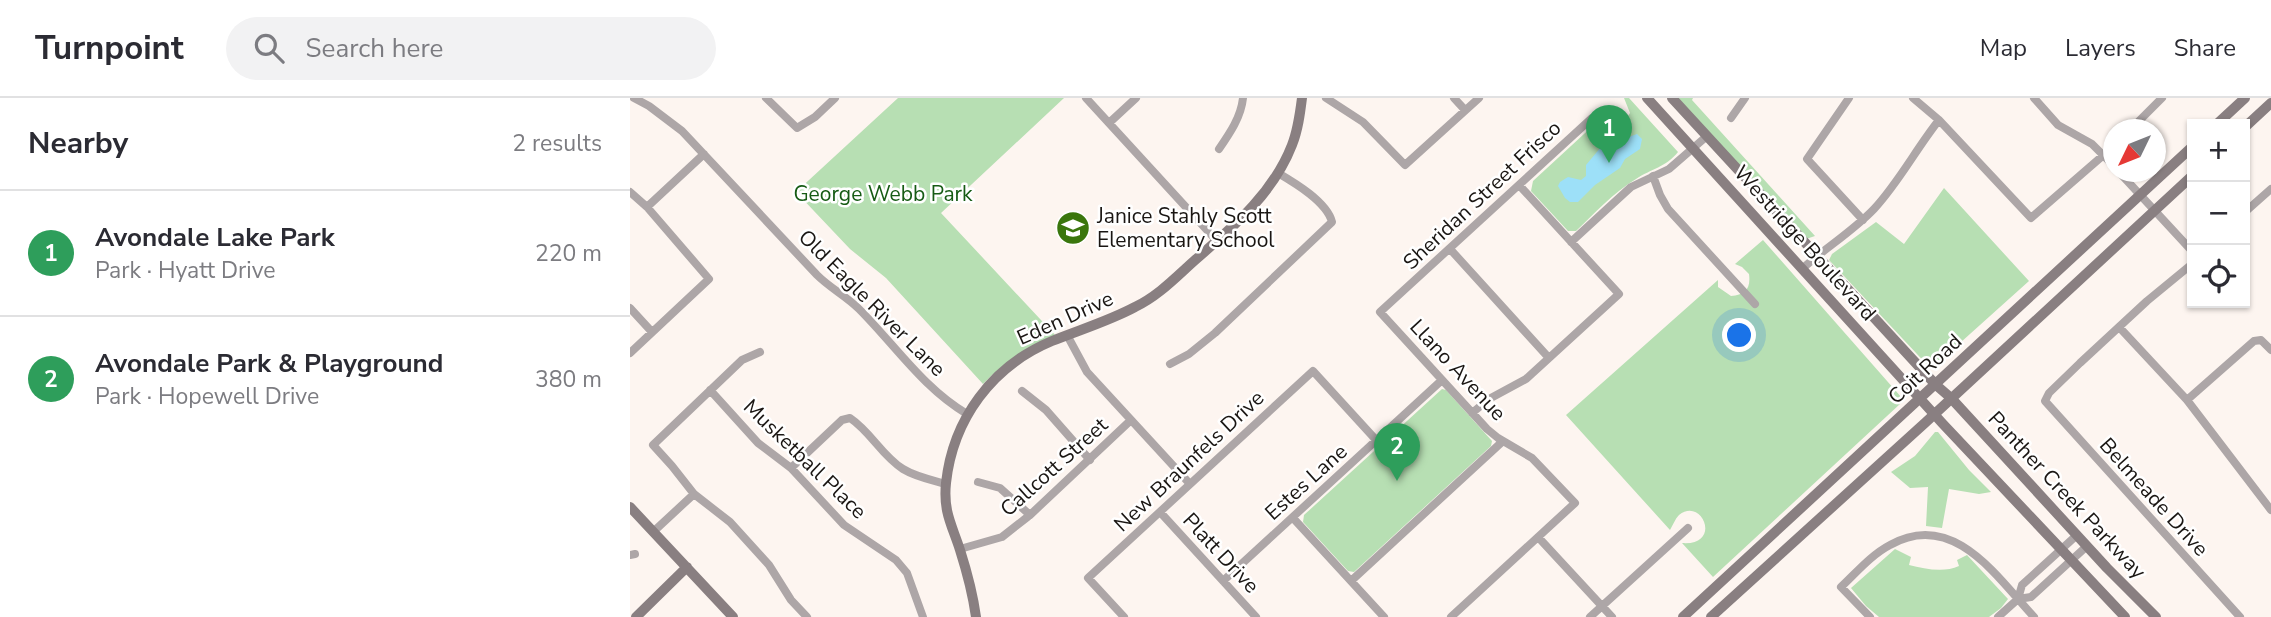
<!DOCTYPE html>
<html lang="en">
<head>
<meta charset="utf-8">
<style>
	body { margin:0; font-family:"Nunito Sans",sans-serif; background:#f2f2f3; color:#2b2b33 }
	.controls { position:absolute; right:21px; top:21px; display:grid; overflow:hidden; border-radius:0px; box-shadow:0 2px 5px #0004 }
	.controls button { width:63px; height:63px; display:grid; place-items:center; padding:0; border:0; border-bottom:2px solid #e1e1e2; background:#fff; color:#2b2b33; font:35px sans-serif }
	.compass { position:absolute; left:1473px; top:21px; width:63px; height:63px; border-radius:50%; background:#fff; box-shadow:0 2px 5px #0004; rotate:227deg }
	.you { position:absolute; left:1110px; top:238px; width:24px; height:24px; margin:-18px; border:5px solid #fff; border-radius:50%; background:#1a73e8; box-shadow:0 0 0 10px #1a73e833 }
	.badge { display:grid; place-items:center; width:46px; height:46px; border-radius:50%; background:#2563eb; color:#fff; font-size:23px; font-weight:700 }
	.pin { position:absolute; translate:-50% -58px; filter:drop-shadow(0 2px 4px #0008) }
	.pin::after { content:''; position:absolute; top:37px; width:24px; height:21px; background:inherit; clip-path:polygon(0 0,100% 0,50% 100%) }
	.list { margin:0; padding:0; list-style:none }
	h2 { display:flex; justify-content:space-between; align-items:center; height:91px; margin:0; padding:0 28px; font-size:30px }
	h2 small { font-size:23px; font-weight:400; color:#7c7c81 }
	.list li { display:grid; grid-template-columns:46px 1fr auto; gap:21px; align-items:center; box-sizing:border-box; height:126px; padding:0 28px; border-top:2px solid #e1e1e2 }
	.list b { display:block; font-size:26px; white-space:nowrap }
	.list p { margin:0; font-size:23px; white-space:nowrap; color:#7c7c81 }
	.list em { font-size:23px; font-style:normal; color:#7c7c81 }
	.icon { flex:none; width:38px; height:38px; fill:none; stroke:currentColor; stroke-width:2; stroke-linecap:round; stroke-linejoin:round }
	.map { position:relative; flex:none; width:1641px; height:519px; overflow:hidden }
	header { display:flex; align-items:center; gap:42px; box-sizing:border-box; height:98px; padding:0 35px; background:#fff; border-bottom:2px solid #e1e1e2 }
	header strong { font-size:33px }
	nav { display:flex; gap:38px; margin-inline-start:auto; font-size:24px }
	.search { width:490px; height:63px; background:#f2f2f3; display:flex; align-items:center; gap:18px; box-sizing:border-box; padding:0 24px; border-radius:38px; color:#7c7c81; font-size:26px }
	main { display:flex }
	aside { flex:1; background:#fff }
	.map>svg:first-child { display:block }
</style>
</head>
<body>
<header>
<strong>Turnpoint</strong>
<div class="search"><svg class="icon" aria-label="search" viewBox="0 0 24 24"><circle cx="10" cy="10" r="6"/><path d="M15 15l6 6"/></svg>Search here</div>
<nav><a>Map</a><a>Layers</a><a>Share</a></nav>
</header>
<main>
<aside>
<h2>Nearby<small>2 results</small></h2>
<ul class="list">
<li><span class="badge" style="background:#2e9e5b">1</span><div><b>Avondale Lake Park</b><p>Park · Hyatt Drive</p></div><em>220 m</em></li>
<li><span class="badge" style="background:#2e9e5b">2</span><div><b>Avondale Park &amp; Playground</b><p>Park · Hopewell Drive</p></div><em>380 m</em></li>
</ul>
</aside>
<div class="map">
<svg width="1641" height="519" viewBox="0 0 1641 519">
	<rect width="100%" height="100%" fill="#fdf5f0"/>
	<!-- green -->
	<path fill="#b7dfb3" d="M268 0H434L311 115 425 237C397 250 374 264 353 286L256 180 220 151 166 94Z
		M994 0H999L1048 54C1036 69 1021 71 1006 81 983 95 965 115 946 133H938L901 93 903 83 967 24 988 29 993 26 1000 15Z
		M1047 0H1063L1062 2 1185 138 1176 141Z
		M1314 90 1399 183 1301 271 1199 162 1202 156 1246 124 1274 146Z
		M1133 142 1272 300 1270 306 1083 479 1052 445C1093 448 1072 398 1049 417 1045 421 1043 427 1040 432L936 317 1088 182V189L1101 198C1115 197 1121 191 1119 176L1112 169 1105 166Z
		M812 291 816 292 862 343 861 348 724 474 718 473 673 424 674 417Z
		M1305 334H1308L1339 372 1361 394 1349 396 1319 391 1312 430 1296 428 1298 389 1280 390 1261 374 1285 358Z
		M1265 451 1281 459 1279 467C1295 471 1314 475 1329 468L1327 462 1337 457 1378 501 1371 510 1359 519H1249L1236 508 1221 490Z"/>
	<!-- water -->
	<path fill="#9de0f8" d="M1007 36 1012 41 1010 51 995 61 990 70 965 87 948 104H940L935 100 928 88 930 84 938 79 951 82 956 78V67L976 43H987Z"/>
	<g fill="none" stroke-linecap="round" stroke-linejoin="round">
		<!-- street -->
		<path stroke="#ada6a7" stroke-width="8" d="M4 0 19 8 52 33 187 177C200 190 216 198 229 211 265 247 293 290 337 316
			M136 0 167 30 185 19 205 0
			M456 0 587 143
			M696 0 733 24 775 67 849 0
			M824 0 835 12
			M1219 0 1177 61 1233 122
			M1283 0 1309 22 1401 120 1484 48
			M1404 0 1428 27 1462 46 1484 68
			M1101 20 1115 0
			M479 25 506 0
			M1500 32 1532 0
			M589 51C600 35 611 19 613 0
			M1489 74 1562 153
			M1023 78 1030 97 1038 111 1125 206
			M0 94 17 109 79 181 0 255
			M17 109 74 56
			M1615 114 1641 91
			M941 144 1001 89 1039 71 1077 38
			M820 151 919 260
			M1562 166 1517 203 1450 265 1419 295 1415 303 1610 519
			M1172 171C1195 150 1222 134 1244 111 1269 84 1286 51 1309 22
			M0 210 22 234
			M1489 229 1557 302 1641 412
			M437 237 457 274 560 386
			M130 254 112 262 23 347 42 368 64 396 100 424 139 467 161 502 177 519
			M540 266 559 256 585 235 702 124C697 104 665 85 648 75
			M80 292 128 345 161 370 214 427 266 462 277 475 293 519
			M392 293 416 312 460 362
			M1557 302 1624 243 1631 242 1641 252
			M842 315 859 301 896 281 989 196 889 87
			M161 370 212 322 220 320C241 334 252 358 273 371 286 379 302 382 316 386
			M348 384 370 390 400 417
			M530 414 626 519
			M663 420 754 519
			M23 434 64 396
			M908 439 982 519
			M330 451 372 439 400 417 501 322
			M0 457 5 456
			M593 483 812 282
			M721 483 873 343
			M1388 501 1401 499 1457 448
			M494 519 458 480 683 273 747 343
			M821 519 945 405 902 360 868 340 857 331 750 214 962 20 982 14
			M960 519 1058 430
			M1240 519 1211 489C1226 475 1241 457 1260 447 1323 411 1367 479 1404 519
			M1368 519 1388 501 1392 487 1447 437"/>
		<!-- secondary -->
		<path stroke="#897f81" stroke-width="10" d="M1017 0 1313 326 1495 519
			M1042 0 1306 287 1321 300 1477 470 1526 519
			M1587 26 1615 0
			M1615 29 1641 5
			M0 409 103 519
			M6 519 57 469
			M346 519C343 497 337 474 330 452 322 427 313 414 316 385 323 321 362 268 422 243 449 232 479 223 505 209 528 198 545 180 564 163 603 129 643 96 662 47 668 32 670 16 672 0
			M1053 519 1562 49
			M1081 519 1296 324 1562 78"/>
	</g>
	<!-- icons -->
	<defs>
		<g id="school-disc" transform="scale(1.75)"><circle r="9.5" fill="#3a760d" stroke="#fff"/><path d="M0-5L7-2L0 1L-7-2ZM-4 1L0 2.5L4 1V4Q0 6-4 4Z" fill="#fff"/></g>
	</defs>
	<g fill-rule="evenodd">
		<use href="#school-disc" x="443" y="130"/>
	</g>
	<g text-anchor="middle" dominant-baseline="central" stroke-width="5" stroke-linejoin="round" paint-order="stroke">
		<!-- park labels -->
		<g font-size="21" fill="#165b14" stroke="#fff">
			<text x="253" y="96">George Webb Park</text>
		</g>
		<!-- street labels -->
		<g font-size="21" fill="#1a1613" stroke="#fff">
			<text transform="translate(852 97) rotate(-43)">Sheridan Street Frisco</text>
			<text transform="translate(1175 145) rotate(48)">Westridge Boulevard</text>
			<text transform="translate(242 205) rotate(45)">Old Eagle River Lane</text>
			<text transform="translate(435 220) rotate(-24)">Eden Drive</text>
			<text transform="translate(1295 271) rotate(-43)">Coit Road</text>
			<text transform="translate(828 272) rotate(47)">Llano Avenue</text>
			<text transform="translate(175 361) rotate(44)">Musketball Place</text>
			<text transform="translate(559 363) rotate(-43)">New Braunfels Drive</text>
			<text transform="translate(424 369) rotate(-42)">Callcott Street</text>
			<text transform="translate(676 384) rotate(-42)">Estes Lane</text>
			<text transform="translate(1437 397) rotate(47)">Panther Creek Parkway</text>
			<text transform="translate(1524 399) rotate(48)">Belmeade Drive</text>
			<text transform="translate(591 455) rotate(47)">Platt Drive</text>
		</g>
		<!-- poi labels -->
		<g font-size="21" fill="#1a1613" stroke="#fff" text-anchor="start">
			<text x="467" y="118">Janice Stahly Scott<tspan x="467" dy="24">Elementary School</tspan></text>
		</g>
	</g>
</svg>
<div class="controls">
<button>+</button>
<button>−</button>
<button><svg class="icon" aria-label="locate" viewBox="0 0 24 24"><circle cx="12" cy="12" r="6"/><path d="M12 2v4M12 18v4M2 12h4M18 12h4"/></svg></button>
</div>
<svg class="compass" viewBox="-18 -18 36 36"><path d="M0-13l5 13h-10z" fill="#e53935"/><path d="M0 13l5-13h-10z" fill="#7c7c81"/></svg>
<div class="you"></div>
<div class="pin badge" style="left:979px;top:65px;background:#2e9e5b">1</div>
<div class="pin badge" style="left:767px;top:383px;background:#2e9e5b">2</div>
</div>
</main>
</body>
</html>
